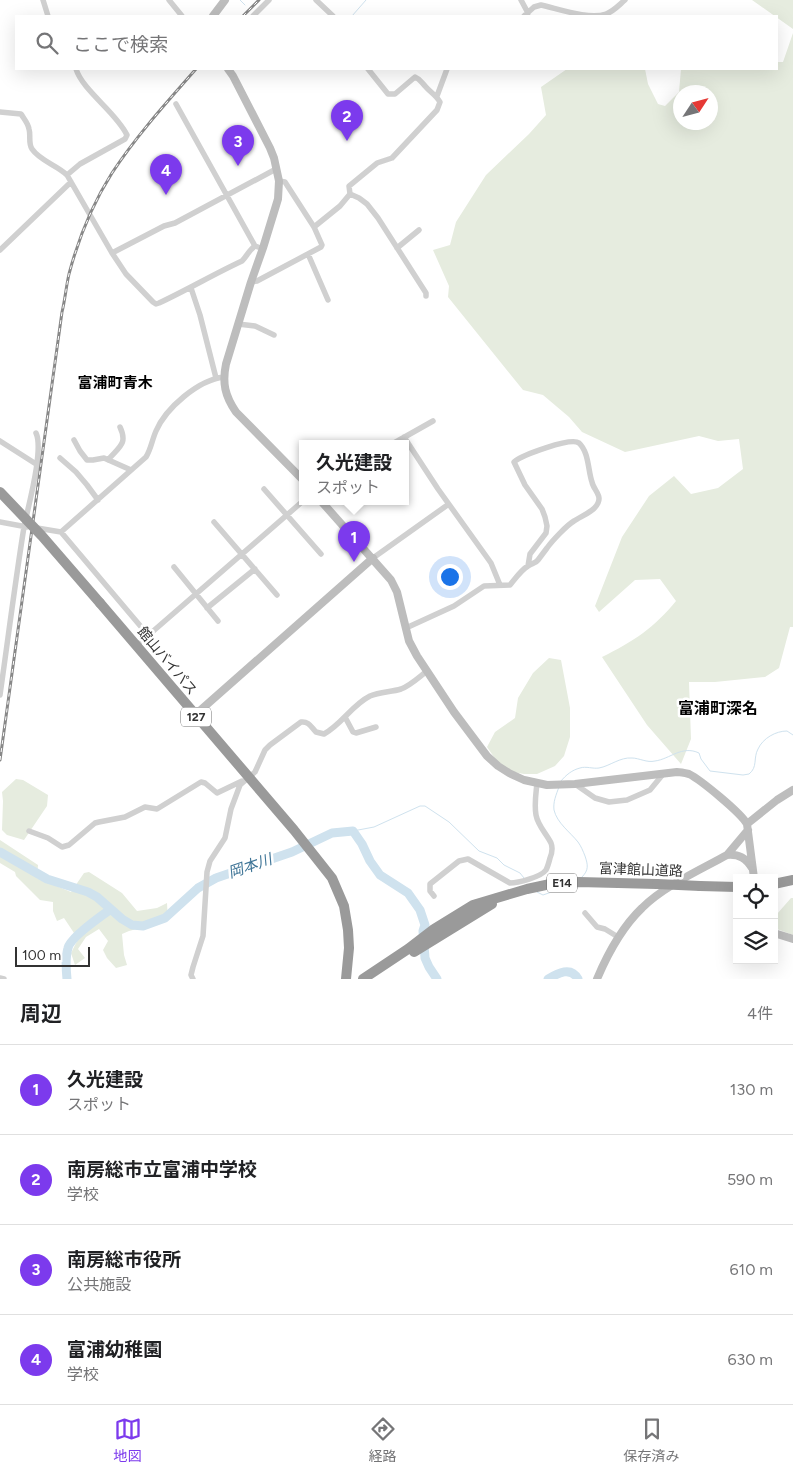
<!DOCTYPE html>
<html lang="ja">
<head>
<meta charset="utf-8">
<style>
	body { margin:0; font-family:Figtree,"Noto Sans JP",sans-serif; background:#f2f2f2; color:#202124 }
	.controls { position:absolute; right:15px; bottom:15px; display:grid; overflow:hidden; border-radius:0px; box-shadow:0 5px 20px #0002 }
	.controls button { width:45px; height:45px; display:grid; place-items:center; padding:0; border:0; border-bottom:1px solid #e0e0e0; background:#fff; color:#202124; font:25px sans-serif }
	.compass { position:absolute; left:673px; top:85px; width:45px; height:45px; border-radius:50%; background:#fff; box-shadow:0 5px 20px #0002; rotate:54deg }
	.scale { position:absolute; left:15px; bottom:12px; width:75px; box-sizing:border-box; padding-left:5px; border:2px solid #333; border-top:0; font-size:14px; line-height:18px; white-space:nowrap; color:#333; -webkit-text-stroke:4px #fff; paint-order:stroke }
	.you { position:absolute; left:449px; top:576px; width:18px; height:18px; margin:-12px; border:4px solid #fff; border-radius:50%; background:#1a73e8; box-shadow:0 0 0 8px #1a73e833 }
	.badge { display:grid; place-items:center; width:32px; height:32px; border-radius:50%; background:#7c3aed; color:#fff; font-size:16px; font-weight:700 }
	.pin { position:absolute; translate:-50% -41px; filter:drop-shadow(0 1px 2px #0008) }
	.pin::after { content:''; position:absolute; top:26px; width:18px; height:15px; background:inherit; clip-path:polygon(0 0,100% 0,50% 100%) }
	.popup { position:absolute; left:299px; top:440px; width:110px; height:65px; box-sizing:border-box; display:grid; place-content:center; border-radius:0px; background:#fff; filter:drop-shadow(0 1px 4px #0005); font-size:16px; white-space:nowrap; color:#757577 }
	.popup b { font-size:19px; color:#202124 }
	.popup::after { content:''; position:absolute; left:50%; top:100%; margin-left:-10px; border:10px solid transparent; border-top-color:#fff }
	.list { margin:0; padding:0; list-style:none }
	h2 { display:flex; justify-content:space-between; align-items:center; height:65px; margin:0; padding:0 20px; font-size:21px }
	h2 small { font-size:16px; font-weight:400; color:#757577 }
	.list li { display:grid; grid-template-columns:32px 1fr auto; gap:15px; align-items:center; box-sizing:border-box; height:90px; padding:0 20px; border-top:1px solid #e0e0e0 }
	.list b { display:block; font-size:19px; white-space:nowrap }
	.list p { margin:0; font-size:16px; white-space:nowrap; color:#757577 }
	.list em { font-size:16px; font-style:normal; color:#757577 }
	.icon { flex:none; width:28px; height:28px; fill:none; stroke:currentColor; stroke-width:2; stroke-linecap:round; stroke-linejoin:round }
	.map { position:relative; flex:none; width:793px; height:979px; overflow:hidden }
	.search { position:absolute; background:#fff; box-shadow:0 5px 20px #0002; left:15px; right:15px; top:15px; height:55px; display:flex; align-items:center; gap:12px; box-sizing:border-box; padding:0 18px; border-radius:0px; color:#757577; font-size:19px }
	.sheet { height:425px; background:#fff }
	nav { display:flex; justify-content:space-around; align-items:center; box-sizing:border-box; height:70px; border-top:1px solid #e0e0e0; background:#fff; font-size:14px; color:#757577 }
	nav a { display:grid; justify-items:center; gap:2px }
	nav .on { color:#7c3aed }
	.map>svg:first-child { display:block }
</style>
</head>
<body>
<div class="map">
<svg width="793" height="979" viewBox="0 0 793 979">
	<rect width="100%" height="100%" fill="#fff"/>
	<!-- green -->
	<path fill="#e6ecdf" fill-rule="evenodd" d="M752 0H793V29Z
		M793 33V627H790L779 668 765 677 715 682H689L691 739 681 764 647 725 602 657C633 642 655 627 676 601L660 579 635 580 599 612 595 606 622 537 649 496 674 476 691 494 718 488 743 469 739 439 718 441 699 436 625 452 582 432 569 417 543 395 523 390 448 297 449 286 433 250 450 245 456 222 486 175 529 134 546 115 541 87 567 69H645L648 84 658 104 665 106 679 92 681 69H777V62H783ZM680 92H710V122H680Z
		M549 658 561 660 570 708V737L564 756 555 766 537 774H524L503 770 487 747 495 732 515 718 518 698 533 673Z
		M16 779 23 780 48 795 47 806 24 840 7 835 2 830 3 801 2 792Z
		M0 840 38 865 37 878 71 892 84 873 89 872 122 893 137 911 157 908 167 903 168 921 129 931 122 934 124 955 127 965 116 968 107 958 103 950 108 941 99 929 86 937 78 949 85 958 75 965 71 953 78 939 64 918 57 921 53 911V902L40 900 16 876 15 872 0 863Z
		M791 898H793V935L777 929V914Z"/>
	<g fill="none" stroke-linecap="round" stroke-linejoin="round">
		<!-- stream -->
		<path stroke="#cfe2ee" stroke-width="1" d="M240 0 245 5
			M352 16 366 0
			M561 781C566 775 572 770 580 768 586 766 593 769 599 768 610 766 620 757 632 758 639 758 647 763 655 761 670 759 682 745 699 753L701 759 710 771 743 775 749 774C758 767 753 758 758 749 763 738 776 731 787 731L793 735
			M559 787C556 795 553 802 554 810 557 823 570 832 578 842 581 846 583 851 585 856 588 865 589 870 582 877
			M353 831 374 827 420 806H425L449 822 479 851 497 858 504 865 520 873 524 878
			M537 892 543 895 563 888"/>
		<!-- river -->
		<path stroke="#cfe2ee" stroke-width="9" d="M0 852 47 879 88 892 97 897 122 919 132 925 143 926 165 918 198 888 216 878 292 852 332 833 353 831 362 844 370 861 380 875 408 893 420 910 425 925 423 931 425 958 429 967 437 979
			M67 979C66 969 65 958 68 948 70 938 101 916 111 909
			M548 979C558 973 571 966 578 979"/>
		<!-- street -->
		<path stroke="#d0d0d0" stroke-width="5.5" d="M43 0 48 16
			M169 0 182 16
			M316 0 333 16
			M521 0 528 13
			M253 16 269 0
			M524 16 534 7 541 5C559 9 589 20 606 14 614 11 619 5 625 0
			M437 96 447 69
			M176 104 255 246 258 247
			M0 112 21 114C24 119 28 123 29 129 31 135 28 143 32 149 40 161 57 165 67 175L112 253 126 274 153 302 156 304 159 303C187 290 214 274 242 261 247 256 249 250 255 246
			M67 175 80 164 125 139 127 135C116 112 83 91 76 69
			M350 194 359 198 367 204 378 218 426 293V296
			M314 227 340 206 350 194 349 186 377 163 392 158 437 110 440 102C436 95 430 92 425 86 421 82 420 79 415 77L395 94H388L368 69
			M397 248 419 230
			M0 250 71 182
			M112 253 164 226 175 223 276 169
			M308 254 328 300
			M251 282 257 281 321 247 322 245 314 227 285 182 279 181
			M191 288 200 315 216 378
			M238 324 255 326 274 335
			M404 437 438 489 491 563 500 585
			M74 440 80 451 87 460H93L104 458 131 470
			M0 441 36 464
			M394 443 433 421
			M60 458 76 472 87 485 98 500
			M108 460C119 447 128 444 120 427
			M264 489 321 554
			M0 522 27 527
			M214 522 277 595
			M37 528 61 532 148 635
			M61 532 146 457C151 449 152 440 156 431 166 408 198 380 224 377
			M373 558 446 506
			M174 567 218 621
			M207 608 255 569
			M406 628 454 606 484 586 510 585C515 579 521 570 528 566 532 563 535 564 538 560 541 556 544 552 547 548 552 541 567 525 574 521 581 516 594 512 598 503 602 495 593 489 592 482 588 471 589 452 579 443 571 437 522 455 514 462L525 485 542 509 545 517 547 526 546 533 530 554 528 566
			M136 646 303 501
			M0 695C8 639 15 583 24 527 28 507 44 450 36 433
			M345 717 353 732 356 733 376 727
			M575 784 595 798 609 802 627 800 650 790 664 773
			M29 831 48 838 62 847 69 845 95 823 99 822 125 817 145 807 157 809 201 782 205 783 217 793 242 781
			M434 896 430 891V884L459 861 468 859 510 883C518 883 541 877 546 870 548 866 549 862 550 858 552 853 553 848 551 843 546 833 538 826 536 815 534 804 536 794 537 783
			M585 913 597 927 605 929 618 937
			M0 978 4 979
			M193 979 191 975 193 967 203 936 207 872 210 861 225 838 231 809 240 785 255 772 265 750 270 745 301 722C309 721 311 727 316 732L324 734C342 724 352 705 370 696 380 692 391 692 401 689 411 685 419 677 427 671"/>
		<!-- secondary -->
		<path stroke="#bdbdbd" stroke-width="8" d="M213 16 225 0
			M228 69 233 76 270 148 274 158 279 181 278 199 263 248 251 282 226 364C222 383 225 396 236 412L303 480
			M321 501 391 580 397 592 409 641 417 656 454 712 487 756 498 766 509 773 524 780 547 785 575 784 677 772C681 772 685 773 689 774 701 780 741 813 747 824L754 878
			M195 715 373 558
			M747 824 777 800 793 790
			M727 855 748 830
			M774 933 793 939
			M597 979C608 953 621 928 642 908 664 886 700 870 727 855 739 854 746 858 752 868"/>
		<!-- highway -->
		<path stroke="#9a9a9a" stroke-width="10" d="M100 603 294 830 332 878 344 906 348 930 349 948 346 979
			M774 884 793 880
			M700 886 737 887
			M414 952 492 904
			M363 979 408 949 434 929 473 905 527 889 555 883 579 882 657 884"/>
		<!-- rail casing -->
		<g stroke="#888" stroke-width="3">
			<path id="rail" d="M243 16 259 0
				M0 760 62 312C65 300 66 287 69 274 78 240 93 203 112 173 137 135 167 102 196 69"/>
		</g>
		<!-- rail -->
		<use href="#rail" stroke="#fff" stroke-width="1" stroke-dasharray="4" stroke-linecap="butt"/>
		<!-- highway-bridge -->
		<path stroke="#9a9a9a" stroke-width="10" d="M0 492 42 536 100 603
			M657 884 700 886"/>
	</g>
	<g text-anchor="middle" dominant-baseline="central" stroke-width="5" stroke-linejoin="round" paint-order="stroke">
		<!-- shield labels -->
		<g fill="#fff" stroke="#707070" stroke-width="1">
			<rect x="181" y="707.5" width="30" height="19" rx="4"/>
			<rect x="547" y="873.5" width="30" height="19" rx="4"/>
		</g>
		<g font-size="12" font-weight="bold" fill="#333">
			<text x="196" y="717">127</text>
			<text x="562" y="883">E14</text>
		</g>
		<!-- street labels -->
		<g font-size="14" fill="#333" stroke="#fff">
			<text transform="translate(167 661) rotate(50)">館山バイパス</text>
			<text transform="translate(641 870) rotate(2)">富津館山道路</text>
		</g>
		<!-- neighbourhood labels -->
		<g font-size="15" font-weight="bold" fill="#000" stroke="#fff">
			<text x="115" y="383">富浦町青木</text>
		</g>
		<!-- water labels -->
		<g font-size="15" font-style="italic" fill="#3f7597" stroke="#fff">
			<text transform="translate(250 866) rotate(-19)">岡本川</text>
		</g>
		<!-- quarter labels -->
		<g font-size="16" font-weight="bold" fill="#000" stroke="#fff">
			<text x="718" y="708">富浦町深名</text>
		</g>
	</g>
</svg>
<div class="controls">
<button><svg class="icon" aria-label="locate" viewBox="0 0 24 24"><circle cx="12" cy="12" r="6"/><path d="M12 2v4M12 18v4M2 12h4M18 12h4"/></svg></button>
<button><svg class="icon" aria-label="layers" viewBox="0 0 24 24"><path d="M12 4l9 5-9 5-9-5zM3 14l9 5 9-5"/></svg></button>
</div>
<svg class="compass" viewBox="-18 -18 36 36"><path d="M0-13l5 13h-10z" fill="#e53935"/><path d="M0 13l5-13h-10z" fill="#757577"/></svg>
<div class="scale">100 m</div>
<div class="you"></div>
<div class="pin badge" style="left:354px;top:562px">1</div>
<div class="popup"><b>久光建設</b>スポット</div>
<div class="pin badge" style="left:347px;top:141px">2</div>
<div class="pin badge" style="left:238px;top:166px">3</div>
<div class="pin badge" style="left:166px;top:195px">4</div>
<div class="search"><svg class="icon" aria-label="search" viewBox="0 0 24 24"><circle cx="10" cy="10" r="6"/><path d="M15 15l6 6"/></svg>ここで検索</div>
</div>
<section class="sheet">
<h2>周辺<small>4件</small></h2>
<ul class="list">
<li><span class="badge">1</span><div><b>久光建設</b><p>スポット</p></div><em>130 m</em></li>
<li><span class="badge">2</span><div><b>南房総市立富浦中学校</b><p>学校</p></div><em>590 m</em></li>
<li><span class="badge">3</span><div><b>南房総市役所</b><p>公共施設</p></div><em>610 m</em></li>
<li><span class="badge">4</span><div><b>富浦幼稚園</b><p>学校</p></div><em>630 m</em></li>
</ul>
</section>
<nav>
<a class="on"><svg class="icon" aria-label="map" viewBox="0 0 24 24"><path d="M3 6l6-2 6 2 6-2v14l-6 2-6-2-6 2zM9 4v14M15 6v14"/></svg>地図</a>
<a><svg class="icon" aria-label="directions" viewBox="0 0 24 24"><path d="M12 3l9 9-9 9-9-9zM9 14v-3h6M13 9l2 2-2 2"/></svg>経路</a>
<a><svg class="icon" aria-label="saved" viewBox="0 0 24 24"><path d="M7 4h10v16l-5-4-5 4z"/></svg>保存済み</a>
</nav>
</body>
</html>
